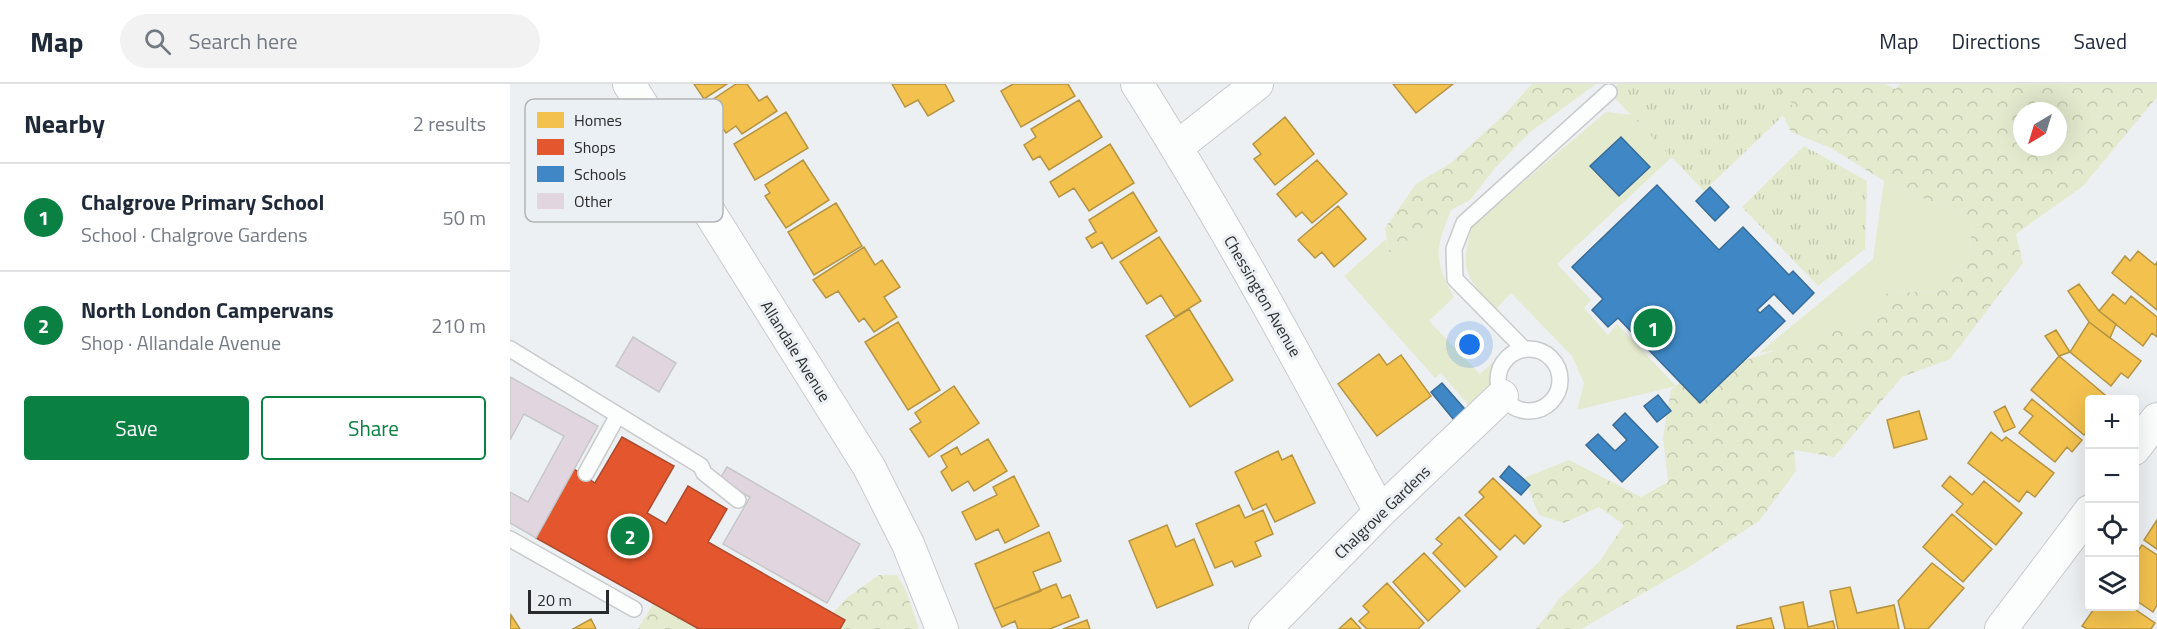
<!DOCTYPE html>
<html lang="en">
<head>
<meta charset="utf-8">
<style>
	body { margin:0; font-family:"Titillium Web",sans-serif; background:#f2f2f3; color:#1f2937 }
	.controls { position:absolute; right:18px; bottom:18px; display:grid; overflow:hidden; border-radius:6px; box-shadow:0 6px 24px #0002 }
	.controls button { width:54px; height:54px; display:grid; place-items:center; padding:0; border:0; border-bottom:2px solid #e0e1e3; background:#fff; color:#1f2937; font:30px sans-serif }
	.compass { position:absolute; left:1503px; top:18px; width:54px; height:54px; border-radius:50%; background:#fff; box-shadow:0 6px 24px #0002; rotate:218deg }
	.scale { position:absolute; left:18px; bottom:15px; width:81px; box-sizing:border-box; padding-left:6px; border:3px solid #282a2b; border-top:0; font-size:16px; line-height:21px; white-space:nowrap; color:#282a2b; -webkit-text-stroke:4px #ebf0f4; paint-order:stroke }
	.you { position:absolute; left:960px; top:261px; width:21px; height:21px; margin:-15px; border:4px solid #fff; border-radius:50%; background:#1a73e8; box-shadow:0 0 0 9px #1a73e833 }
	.badge { display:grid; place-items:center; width:39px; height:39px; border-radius:50%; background:#0b8043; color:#fff; font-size:20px; font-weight:700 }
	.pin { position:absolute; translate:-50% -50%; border:3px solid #fff; box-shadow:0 2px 6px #0006 }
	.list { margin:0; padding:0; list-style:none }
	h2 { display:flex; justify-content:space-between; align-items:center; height:78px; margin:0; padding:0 24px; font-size:26px }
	h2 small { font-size:20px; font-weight:400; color:#747a83 }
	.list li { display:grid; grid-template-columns:39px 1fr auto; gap:18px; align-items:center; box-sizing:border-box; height:108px; padding:0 24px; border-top:2px solid #e0e1e3 }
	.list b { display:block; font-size:22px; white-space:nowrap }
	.list p { margin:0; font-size:20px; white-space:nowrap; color:#747a83 }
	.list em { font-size:20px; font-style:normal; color:#747a83 }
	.actions { display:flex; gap:12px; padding:18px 24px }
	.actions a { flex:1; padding:14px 0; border:2px solid #0b8043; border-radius:6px; text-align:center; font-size:21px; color:#0b8043 }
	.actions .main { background:#0b8043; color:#fff }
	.icon { flex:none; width:33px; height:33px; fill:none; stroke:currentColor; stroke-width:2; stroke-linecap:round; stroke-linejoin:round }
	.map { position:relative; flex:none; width:1647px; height:545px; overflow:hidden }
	header { display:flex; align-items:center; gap:36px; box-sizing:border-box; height:84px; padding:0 30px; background:#fff; border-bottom:2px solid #e0e1e3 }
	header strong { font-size:28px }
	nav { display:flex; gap:33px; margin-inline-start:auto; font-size:21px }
	.search { width:420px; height:54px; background:#f2f2f3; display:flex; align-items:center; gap:15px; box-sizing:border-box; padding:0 21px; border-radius:33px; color:#747a83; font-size:22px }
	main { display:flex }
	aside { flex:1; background:#fff }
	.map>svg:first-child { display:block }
</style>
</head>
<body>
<header>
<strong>Map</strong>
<div class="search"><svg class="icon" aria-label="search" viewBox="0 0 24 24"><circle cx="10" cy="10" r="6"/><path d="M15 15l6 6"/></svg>Search here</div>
<nav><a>Map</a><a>Directions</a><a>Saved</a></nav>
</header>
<main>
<aside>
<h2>Nearby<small>2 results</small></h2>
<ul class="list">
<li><span class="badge">1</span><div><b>Chalgrove Primary School</b><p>School · Chalgrove Gardens</p></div><em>50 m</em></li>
<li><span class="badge">2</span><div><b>North London Campervans</b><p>Shop · Allandale Avenue</p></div><em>210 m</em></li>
</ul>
<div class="actions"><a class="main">Save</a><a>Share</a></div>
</aside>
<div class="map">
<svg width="1647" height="545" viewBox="0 0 1647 545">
	<defs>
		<pattern id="forest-crowns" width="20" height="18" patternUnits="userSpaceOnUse" patternTransform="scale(1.5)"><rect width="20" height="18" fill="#e4eace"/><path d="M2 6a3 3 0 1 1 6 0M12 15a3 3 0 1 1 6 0" fill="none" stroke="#c4c9b1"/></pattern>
		<pattern id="park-tufts" width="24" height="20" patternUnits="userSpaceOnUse" patternTransform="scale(1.5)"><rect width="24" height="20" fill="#e4eace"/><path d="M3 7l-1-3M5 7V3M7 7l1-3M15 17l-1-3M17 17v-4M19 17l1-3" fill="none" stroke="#c4c9b1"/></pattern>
	</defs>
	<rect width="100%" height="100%" fill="#edf0f2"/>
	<!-- green -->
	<path fill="#e4eace" d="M1096 28 1121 31 1162 73 1047 180 1081 216 1074 224 1098 251 1107 240 1166 302 1067 326 1074 299 1062 272 1001 209 986 225C954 190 950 188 962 141Z
		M1374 97 1462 135 1460 172 1431 207 1378 209 1356 237 1271 265 1249 269 1363 175Z
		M941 126C925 166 923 175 944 213L919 237 970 290 984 277 981 309 961 324 931 289 925 294 834 192 876 155 879 169Z"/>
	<!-- forest -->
	<path fill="url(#forest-crowns)" fill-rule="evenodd" d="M1022 0H1086L1019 49 985 84 960 116 941 126 879 169 875 144 906 100 941 79 997 28Z
		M1258 0H1375L1386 5 1390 0H1647V13L1573 102 1506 150 1513 179 1440 275 1392 293 1324 373 1284 366 1286 387 1249 437 1179 483 1071 545H1026L1050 514 1089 478 1114 441 1089 423 1054 439 1029 431 1014 394 1059 376 1131 413 1158 398 1153 353 1161 306 1178 291 1211 284 1356 237 1377 209 1431 207 1460 172 1462 135 1374 97 1321 64 1281 48ZM1512 27H1548V63H1512Z
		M369 491H387L396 507 409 545H307L338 513Z
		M152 505 214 545H128Z"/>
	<!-- park -->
	<path fill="url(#park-tufts)" d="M1108 0H1264L1284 21 1194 107 1099 8Z
		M1294 62 1357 97 1355 165 1308 202 1232 123Z"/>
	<!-- homes -->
	<path fill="#f2c14e" stroke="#b59444" stroke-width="1.5" d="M184 0H217L194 15Z
		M226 0H237L249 17 257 12 267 27 232 50 226 42 216 49 196 20Z
		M382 0H435L444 17 418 32 408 16 395 23Z
		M503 0H558L565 12 511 43 491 7Z
		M883 0H943L906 29Z
		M569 16 592 53 539 86 530 72 523 76 514 61 526 53 521 45Z
		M276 28 298 64 245 96 224 60Z
		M775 33 804 70 765 101 744 75 751 70 743 60Z
		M600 60 624 99 579 127 564 104 549 113 540 98Z
		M293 76 319 116 276 144 255 112 260 109 255 101Z
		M807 76 837 110 802 139 792 128 786 133 767 110Z
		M623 108 647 147 602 175 592 158 582 164 576 154 586 148 579 136Z
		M326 119 352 162 304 191 278 148Z
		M828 122 856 155 824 183 812 168 805 174 788 156Z
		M649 153 691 217 665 233 651 211 637 220 610 178Z
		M354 163 365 181 372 176 390 203 374 213 387 233 364 248 354 234 349 238 328 207 316 214 303 196Z
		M1628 167 1645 181 1647 178V226L1602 189 1615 172 1620 177Z
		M1569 200 1589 227 1606 240 1600 254 1579 238 1558 207Z
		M1603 210 1615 220 1621 212 1647 233V253L1642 249 1633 262 1589 227Z
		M679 225 723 296 680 323 636 252Z
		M388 238 430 306 398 326 355 258Z
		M1579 238 1631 277 1618 294 1611 289 1601 302 1560 268Z
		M1546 246 1560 268 1549 272 1535 252Z
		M869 270 877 281 891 271 921 312 867 352 828 300Z
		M1549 272 1601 316H1580V345L1574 351 1521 306Z
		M444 302 469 339 419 373 400 345 411 338 405 329Z
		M1522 315 1572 356 1562 368 1557 363 1545 378 1509 349 1523 332 1514 325Z
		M1495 322 1505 343 1494 348 1484 328Z
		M1409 327 1417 355 1384 364 1377 336Z
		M1481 348 1492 357 1496 353 1544 389 1525 413 1517 407 1509 418 1458 379Z
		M478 355 497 387 464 407 458 397 442 407 431 388 437 383 431 372 447 363 451 371Z
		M768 367 772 376 782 371 805 419 765 438 756 420 743 426 725 388Z
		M504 392 529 442 495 459 488 445 466 456 452 428 487 411 483 403Z
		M1440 392 1462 411 1474 397 1512 429 1486 461 1446 428 1453 420 1432 402Z
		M983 394 1031 442 1014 460 1005 451 990 466 955 431 974 413 969 408Z
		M729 421 735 434 753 426 763 450 745 458 751 472 725 483 722 477 705 484 686 440Z
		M1442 430 1482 465 1453 498 1413 463Z
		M949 433 987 473 955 503 923 469 932 460 926 455Z
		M1647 436V465L1634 456Z
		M657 441 666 463 684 455 703 501 647 524 619 457Z
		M539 448 551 477 523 488 531 507 484 525 465 480Z
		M1632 461 1647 471V521L1643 528 1624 515V472Z
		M914 469 950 507 918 537 883 498Z
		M1422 479 1454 504 1418 545H1395L1388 517Z
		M877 499 914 539 908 545H857L849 537 859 528 853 522Z
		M546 500 552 514 560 511 569 533 540 545H508L505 537 492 543 484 525Z
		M1340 503 1347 529 1384 521 1389 545H1328L1320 507Z
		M1293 518 1298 543 1323 537 1325 545H1275L1270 523Z
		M1586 522H1620L1645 539 1641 545H1577L1572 542Z
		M1 531 10 545H0Z
		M841 534 851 545H829Z
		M1261 534 1264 545H1227V542Z
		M81 535 86 545H63Z
		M577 536 580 545H553Z"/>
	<!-- shops -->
	<path fill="#e4572e" stroke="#ac4a2d" stroke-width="1.5" d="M112 353 164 382 137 429 156 440 178 402 217 425 198 458 335 536 330 545H189L26 454 64 385 85 399Z"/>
	<!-- schools -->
	<path fill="#3f88c5" stroke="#386c97" stroke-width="1.5" d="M1111 53 1140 83 1109 112 1080 82Z
		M1147 101 1209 166 1233 143 1279 191 1283 187 1304 209 1283 230 1264 210 1247 226 1250 229 1259 221 1275 237 1190 319 1108 234 1098 243 1082 226 1093 215 1062 183Z
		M1200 103 1219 123 1205 137 1186 117Z
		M932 299 960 331 948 341 921 308Z
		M1148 311 1161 327 1147 338 1134 322Z
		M1115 329 1148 363 1112 398 1076 361 1088 350 1105 367 1117 356 1103 341Z
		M999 382 1020 401 1011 411 990 393Z"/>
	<!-- building -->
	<path fill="#e1d6e0" stroke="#c6c7c8" stroke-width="1.5" d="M123 253 166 279 149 308 106 282Z
		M0 293 88 342 26 454 0 439V408L18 418 54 352 14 330 0 356Z
		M217 383 350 460 317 519 213 460 240 413 209 396Z"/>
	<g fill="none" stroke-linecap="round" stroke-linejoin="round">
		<!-- service casing -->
		<g stroke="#c8cacc" stroke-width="18">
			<path id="service" d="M1013 264 945 195 944 165 954 139 1099 8
				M988 296a31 31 0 1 1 62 0a31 31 0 1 1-62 0Z
				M0 265 191 382 194 389 228 416
				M76 389 108 331
				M0 455 124 525"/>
		</g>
		<!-- minor casing -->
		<g stroke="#c8cacc" stroke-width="34">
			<path id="minor" d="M119 0 359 383 398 460 432 545
				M627 0C715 139 793 283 870 428
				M667 63 747 0
				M1624 365 1647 335
				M755 545 870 428 992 312
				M1491 545 1580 427"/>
		</g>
		<!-- service -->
		<use href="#service" stroke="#fcfdfd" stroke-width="15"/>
		<!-- minor -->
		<use href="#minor" stroke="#fcfdfd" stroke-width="32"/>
	</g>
	<g text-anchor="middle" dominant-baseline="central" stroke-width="6" stroke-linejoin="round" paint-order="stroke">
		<!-- street labels -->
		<g font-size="16" fill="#282a2b" stroke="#ebf0f4">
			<text transform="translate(753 212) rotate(60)">Chessington Avenue</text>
			<text transform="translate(286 267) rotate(58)">Allandale Avenue</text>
			<text transform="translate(872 428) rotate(-44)">Chalgrove Gardens</text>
		</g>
	</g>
	<!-- legend -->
	<rect x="15" y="15" width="198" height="123" rx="9" fill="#ebf0f4" stroke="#b0b5b8" stroke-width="1.5"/>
	<rect x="27" y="28" width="27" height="16" fill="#f2c14e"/>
	<rect x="27" y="55" width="27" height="16" fill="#e4572e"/>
	<rect x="27" y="82" width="27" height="16" fill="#3f88c5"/>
	<rect x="27" y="109" width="27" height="16" fill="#e1d6e0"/>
	<g font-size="16" fill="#282a2b">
		<text x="64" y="42">Homes</text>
		<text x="64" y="69">Shops</text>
		<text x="64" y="96">Schools</text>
		<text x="64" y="123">Other</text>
	</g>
</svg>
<div class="controls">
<button>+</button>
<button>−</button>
<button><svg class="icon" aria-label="locate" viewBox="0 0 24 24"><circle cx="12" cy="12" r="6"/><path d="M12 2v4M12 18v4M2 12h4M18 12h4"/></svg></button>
<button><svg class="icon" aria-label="layers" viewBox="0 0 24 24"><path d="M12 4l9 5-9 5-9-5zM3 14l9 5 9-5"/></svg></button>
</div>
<svg class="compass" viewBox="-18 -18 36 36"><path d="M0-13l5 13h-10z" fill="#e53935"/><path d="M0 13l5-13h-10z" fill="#747a83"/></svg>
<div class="scale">20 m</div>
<div class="you"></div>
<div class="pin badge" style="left:1143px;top:244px">1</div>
<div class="pin badge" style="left:120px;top:452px">2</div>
</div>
</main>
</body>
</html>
